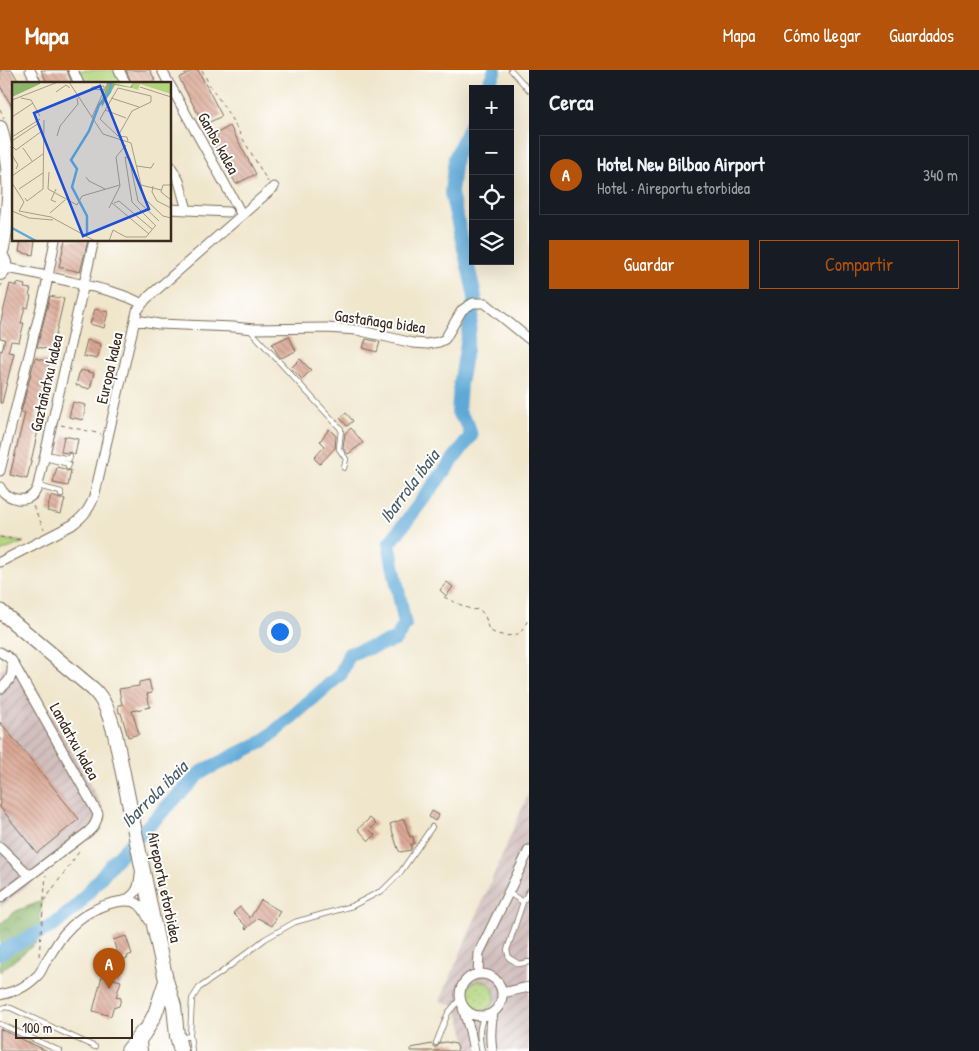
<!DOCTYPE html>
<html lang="es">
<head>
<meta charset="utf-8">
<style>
	body { margin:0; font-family:"Patrick Hand",sans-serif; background:#20242c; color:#f1f3f6 }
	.controls { position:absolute; right:15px; top:15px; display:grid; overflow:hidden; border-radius:0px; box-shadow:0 5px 20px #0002 }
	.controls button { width:45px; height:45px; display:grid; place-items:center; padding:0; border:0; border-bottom:1px solid #363941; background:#171b24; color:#f1f3f6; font:25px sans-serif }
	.scale { position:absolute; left:15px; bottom:12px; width:118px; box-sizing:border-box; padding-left:5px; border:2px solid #3b2a1e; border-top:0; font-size:14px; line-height:18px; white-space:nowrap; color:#3b2a1e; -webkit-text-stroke:4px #fff; paint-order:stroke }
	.you { position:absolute; left:279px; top:561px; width:18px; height:18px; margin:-12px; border:4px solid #fff; border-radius:50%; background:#1a73e8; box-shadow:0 0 0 8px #1a73e833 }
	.badge { display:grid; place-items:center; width:32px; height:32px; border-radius:50%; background:#b45309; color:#fff; font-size:16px; font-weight:700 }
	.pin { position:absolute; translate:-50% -41px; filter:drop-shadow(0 1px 2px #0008) }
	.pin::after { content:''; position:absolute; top:26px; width:18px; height:15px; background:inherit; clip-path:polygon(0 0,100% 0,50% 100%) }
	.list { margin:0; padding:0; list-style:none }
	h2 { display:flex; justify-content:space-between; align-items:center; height:65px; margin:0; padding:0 20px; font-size:21px }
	h2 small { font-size:16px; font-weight:400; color:#9ea1a6 }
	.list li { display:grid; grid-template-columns:32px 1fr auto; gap:15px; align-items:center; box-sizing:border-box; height:80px; margin:0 10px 10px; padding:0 10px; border:1px solid #363941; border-radius:0px }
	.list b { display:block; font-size:19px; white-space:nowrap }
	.list p { margin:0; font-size:16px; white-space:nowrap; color:#9ea1a6 }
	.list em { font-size:16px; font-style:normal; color:#9ea1a6 }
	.actions { display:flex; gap:10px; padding:15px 20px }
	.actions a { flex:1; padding:11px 0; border:1px solid #b45309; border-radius:0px; text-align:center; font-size:18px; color:#b45309 }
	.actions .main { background:#b45309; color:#fff }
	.icon { flex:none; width:28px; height:28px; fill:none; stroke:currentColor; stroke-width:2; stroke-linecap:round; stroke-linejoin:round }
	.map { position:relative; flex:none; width:529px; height:981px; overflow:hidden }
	header { display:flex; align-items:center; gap:30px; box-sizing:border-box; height:70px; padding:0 25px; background:#b45309; color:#fff }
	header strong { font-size:24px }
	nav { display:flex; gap:28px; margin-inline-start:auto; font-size:18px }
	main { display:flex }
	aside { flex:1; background:#171b24 }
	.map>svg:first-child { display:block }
</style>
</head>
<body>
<header>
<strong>Mapa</strong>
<nav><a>Mapa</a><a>Cómo llegar</a><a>Guardados</a></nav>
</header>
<main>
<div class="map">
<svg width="529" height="981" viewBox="0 0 529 981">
	<defs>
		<pattern id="industrial-furrows" width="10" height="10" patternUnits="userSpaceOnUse" patternTransform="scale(1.25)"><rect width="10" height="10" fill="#d1bfbd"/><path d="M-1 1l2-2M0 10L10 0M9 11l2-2" fill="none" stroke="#b4a4a2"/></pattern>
		<pattern id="grass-dots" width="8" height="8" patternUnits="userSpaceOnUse" patternTransform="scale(1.25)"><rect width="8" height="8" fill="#b2d47d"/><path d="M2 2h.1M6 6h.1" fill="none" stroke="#9ab66c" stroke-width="1.8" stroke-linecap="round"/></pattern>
		<pattern id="forest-crowns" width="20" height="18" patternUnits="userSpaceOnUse" patternTransform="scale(1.25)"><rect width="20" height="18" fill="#8db66c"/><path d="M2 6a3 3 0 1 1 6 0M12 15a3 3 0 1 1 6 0" fill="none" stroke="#749458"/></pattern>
		<pattern id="building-back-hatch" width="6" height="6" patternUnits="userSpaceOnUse" patternTransform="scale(1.25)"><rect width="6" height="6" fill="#dba895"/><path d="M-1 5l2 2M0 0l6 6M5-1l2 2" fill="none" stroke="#b38979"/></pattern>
	</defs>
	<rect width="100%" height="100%" fill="#fff"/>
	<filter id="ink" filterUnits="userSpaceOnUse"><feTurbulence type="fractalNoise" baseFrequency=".02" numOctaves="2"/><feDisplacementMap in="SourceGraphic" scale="10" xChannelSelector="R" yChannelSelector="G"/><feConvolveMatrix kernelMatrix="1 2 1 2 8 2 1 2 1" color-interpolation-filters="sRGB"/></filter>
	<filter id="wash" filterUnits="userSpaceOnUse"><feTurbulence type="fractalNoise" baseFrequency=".0096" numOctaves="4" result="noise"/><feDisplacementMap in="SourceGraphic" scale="20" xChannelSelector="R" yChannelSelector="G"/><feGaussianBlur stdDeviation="1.12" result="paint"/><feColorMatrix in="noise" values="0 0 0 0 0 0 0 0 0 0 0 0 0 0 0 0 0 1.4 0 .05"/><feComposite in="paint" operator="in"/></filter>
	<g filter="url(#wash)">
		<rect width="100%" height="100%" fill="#f0e6cc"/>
		<!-- industrial -->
		<path fill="url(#industrial-furrows)" d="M22 592 103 738 104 749 100 758 92 764 0 837V601L5 597Z
			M529 722V981H469L461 951 455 936 440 931Z"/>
		<!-- grass -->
		<path fill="url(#grass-dots)" stroke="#767f4e" d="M465 926a15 15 0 1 1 30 0a15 15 0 1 1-30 0Z
			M485 951 488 952V981H485L482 969Z"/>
		<!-- forest -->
		<path fill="url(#forest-crowns)" stroke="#647045" d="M42 831 37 872 0 902V854L16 841Z"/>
		<!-- garden -->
		<path fill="#b2d47d" stroke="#767f4e" d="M77 0H115L123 14H83Z
			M0 469 24 472 0 482Z"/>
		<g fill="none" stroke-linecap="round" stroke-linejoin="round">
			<!-- river -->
			<path stroke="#5fa9d7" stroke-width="14" d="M486 19 495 0
				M0 883 8 878 54 855 76 837 115 790 201 702 264 671 341 604 349 584 395 570 405 555 389 474 471 366 468 355 458 342 460 315 475 226 451 123 455 88 473 49"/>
		</g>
		<g id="blocks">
			<!-- building -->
			<path fill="url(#building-back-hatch)" d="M0 0H12L20 14H14V40L0 16Z
				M41 0H67L72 14H48Z
				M126 0H150L155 10 149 14H132Z
				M193 0H198L222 46 204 55 179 8Z
				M230 56 256 104 236 114 210 67Z
				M21 170H35L33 185 19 182Z
				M65 170H88L80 202 59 197Z
				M17 213 25 215 24 218 31 219 29 225 31 226 28 238 25 237 21 253H24L19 272 11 271 8 282 14 283 2 333H0V280L2 281 5 269 0 268V255L10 214 17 216Z
				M50 226 64 229 52 280 37 277Z
				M95 239 108 242 104 258 90 254Z
				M289 266 296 281 281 288 277 283 272 274Z
				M366 269 380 272 377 282 363 278Z
				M87 270 101 274 97 289 83 286Z
				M35 288 49 292 34 354 39 356 27 409 10 405 25 343 21 342Z
				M300 289 311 300 302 309 291 298Z
				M80 300 94 303 90 319 76 315Z
				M73 332 86 335 83 350 69 347Z
				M346 343 353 351 347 356 340 348Z
				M351 358 363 373 348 384 343 378 345 363Z
				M329 359 336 366 335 378 320 394 314 388 325 376 320 371Z
				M64 366 78 369 75 385 71 382 67 383 61 382Z
				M57 397 64 399 67 401 71 400 68 416 53 413Z
				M51 426 61 429H65L61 444 47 441Z
				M447 512 453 517 446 526 440 520Z
				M149 610 152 623 147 624 150 637 132 641 139 664 128 667 121 643H119L118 635H122L119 619 139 616V612Z
				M0 652 79 749 37 783 0 737Z
				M432 741 439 745 435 751 429 747Z
				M370 748 376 754 370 760 375 765 369 771 358 759Z
				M404 749 410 767 413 766 414 774H411V780L400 782 398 779 390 754Z
				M261 830 280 841 272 856 258 848 246 859 245 858 246 856 233 843 240 837 250 848Z
				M126 866 132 884 127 886 128 888 120 891 113 870Z
				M102 906 121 911 116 927 121 928 119 936 113 938 111 946 93 941Z
				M0 959 11 964 47 981H3L0 980Z
				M446 972 456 974 458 978 457 981H411V978L432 974 434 977H437L440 973Z"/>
		</g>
	</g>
	<g filter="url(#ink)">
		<use href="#blocks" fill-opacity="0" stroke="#7a6c5b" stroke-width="1"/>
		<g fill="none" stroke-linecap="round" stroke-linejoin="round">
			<!-- lane casing -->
			<g stroke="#7a6c5b" stroke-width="6">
				<path id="lane" d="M511 0 529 20
					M250 260 341 359 339 379 346 389 344 398
					M46 384 69 389 70 386
					M45 388 69 394 68 397
					M38 416 61 422V425
					M529 821 523 832 507 880 509 888 519 894 529 892
					M509 823 523 832
					M0 939 5 937 11 938 95 977
					M0 954 60 981
					M190 966 192 929 199 918 222 902 265 869 295 852 352 836 383 820 400 803 432 757
					M179 968 190 966 192 981
					M436 973 448 943 460 929
					M482 981C479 968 478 959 484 946"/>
			</g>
			<!-- street casing -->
			<g stroke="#7a6c5b" stroke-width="11">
				<path id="street" d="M30 0 37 14
					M73 0 79 14
					M119 0 126 14
					M162 0 169 14
					M170 15 242 145
					M170 95 179 111 187 140 228 142
					M170 139 187 140
					M4 198C27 201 50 207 72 212 96 218 121 222 142 234
					M136 250 159 254 233 257 254 259 326 258 357 260 413 273 427 274 439 272 445 269 462 240 473 233H485L529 269
					M0 401 46 217 55 170
					M0 417C5 429 27 435 35 422 38 418 39 411 40 406L94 170
					M0 492 72 455C84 446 91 438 95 423L137 241 146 229 274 117
					M0 582 8 587 12 591 98 744C97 752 94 757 88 762L0 828
					M0 619C10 611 13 607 12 594
					M0 777 29 805
					M124 831C137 824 139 818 140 804
					M460 925a21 21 0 1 1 42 0a21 21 0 1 1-42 0Z
					M478 904 479 883 529 780
					M502 923 529 917
					M0 925C16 921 25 918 37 906 41 903 42 898 45 893 51 884 57 873 64 864 72 855 83 845 94 840 105 834 128 827 138 834 144 838 146 844 149 850
					M463 938 470 961 474 981
					M492 981C490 967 490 957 493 943"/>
			</g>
			<!-- primary casing -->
			<g stroke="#7a6c5b" stroke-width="16">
				<path id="primary" d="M0 58C6 81 11 104 9 128 8 145 5 162 2 178L0 184
					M0 186C6 192 5 198 0 203
					M0 541 93 619C106 631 110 648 115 664L156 865 166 910 174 936 177 966 181 981
					M140 981 139 973 140 967 147 959 155 944 166 911"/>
			</g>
			<!-- highway casing -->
			<g stroke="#7a6c5b" stroke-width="18">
				<path id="highway" d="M129 981 143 963"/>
			</g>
			<!-- path -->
			<path stroke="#7a6c5b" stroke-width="1" stroke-dasharray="4 4" stroke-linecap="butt" d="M202 0 209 14 225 38 268 112
				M0 39 4 48
				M0 217 3 213
				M61 355 101 364
				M33 436 44 459
				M0 467 22 470
				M444 527 472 540 479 539C482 542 485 545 486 549 488 553 486 556 490 560 496 566 514 568 521 562 524 558 527 552 529 547
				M44 831 81 779
				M39 886 46 805"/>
			<!-- lane -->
			<use href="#lane" stroke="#fff" stroke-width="4.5"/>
			<!-- street -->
			<use href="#street" stroke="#fff" stroke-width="9"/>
			<!-- primary -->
			<use href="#primary" stroke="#fff" stroke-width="14"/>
			<!-- highway -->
			<use href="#highway" stroke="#fff" stroke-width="16"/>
		</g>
	</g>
	<g text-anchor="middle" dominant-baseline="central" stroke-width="4" stroke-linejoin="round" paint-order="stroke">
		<!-- street labels -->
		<g font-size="16" fill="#3b2a1e" stroke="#fff">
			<text transform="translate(219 73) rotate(61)">Ganbe kalea</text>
			<text transform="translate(380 251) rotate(8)">Gastañaga bidea</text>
			<text transform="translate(109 298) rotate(-77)">Europa kalea</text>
			<text transform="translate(46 313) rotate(-77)">Gaztañatxu kalea</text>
			<text transform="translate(75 671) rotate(61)">Landatxu kalea</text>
			<text transform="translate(165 817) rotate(78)">Aireportu etorbidea</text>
		</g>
		<!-- water labels -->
		<g font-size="18" font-style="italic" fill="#495d68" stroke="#fff">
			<text transform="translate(409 416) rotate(-53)">Ibarrola ibaia</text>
			<text transform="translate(154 724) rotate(-45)">Ibarrola ibaia</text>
		</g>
	</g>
	<!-- overview -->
	<g transform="translate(12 12)">
		<rect width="159" height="159" fill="#f0e6cc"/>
		<path d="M122 0H159V12L128 2 126 8 120 6Z" fill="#b2d47d"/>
		<path d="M0 0H28V2L0 15ZM96 0 118 5 122 0 120 6 103 3 90 25 89 20Z" fill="#8db66c"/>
		<path fill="none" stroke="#5fa9d7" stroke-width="2.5" d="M0 146 24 159M75 152V134L60 105 65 87 59 78 77 49 87 23 98 10 99 0"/>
		<path fill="none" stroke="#a89b86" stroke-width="1" d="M57 0 91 52 119 61M128 5 159 15M92 8V4L80 5 79 7 93 8M44 10 54 3 58 6M9 16 19 18 28 34M99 16 127 25M0 18 46 0M93 28 114 36M0 35 21 21M80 35 96 0M45 54 48 44 66 22 65 16M106 54 120 29 139 20V14L106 6 88 37 106 54 115 55 116 59M0 55 28 37M0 59 27 41 30 49M119 61 132 116 151 134 159 136M0 64 4 68 30 49M11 66 20 79M0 73 6 83 4 87M125 84 139 86 142 81M37 90 36 107 65 123 70 114 108 103M0 94 31 72M74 95 77 99 93 107M0 101 12 120 7 129 39 135 83 159M129 103 149 108M159 103H151L149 110 159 118M141 104 140 110 145 119 159 126M7 107 31 91M44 107 39 118 44 120M13 116 15 119 31 107 32 38M100 121 137 152M102 121 107 119 140 147M97 126 108 104 104 75 114 63M0 129 17 136 41 138M38 131 53 118M143 143 120 120 113 75 117 76 126 119 147 139M97 159 101 148 114 155H134L144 143"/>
		<path fill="#1d4ed8" fill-opacity="0.15" stroke="#1d4ed8" stroke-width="2.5" d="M88 4 137 127 71 154 22 31Z"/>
		<rect width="159" height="159" fill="none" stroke="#3b2a1e" stroke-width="2.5"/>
	</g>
</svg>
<div class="controls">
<button>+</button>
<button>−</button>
<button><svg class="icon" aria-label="locate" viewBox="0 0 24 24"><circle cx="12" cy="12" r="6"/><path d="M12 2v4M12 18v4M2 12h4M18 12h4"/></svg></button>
<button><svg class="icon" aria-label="layers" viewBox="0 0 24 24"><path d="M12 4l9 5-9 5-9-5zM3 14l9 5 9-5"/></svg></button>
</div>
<div class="scale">100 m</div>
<div class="you"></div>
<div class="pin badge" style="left:109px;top:919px">A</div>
</div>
<aside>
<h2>Cerca<small></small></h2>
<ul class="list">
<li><span class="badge">A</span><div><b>Hotel New Bilbao Airport</b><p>Hotel · Aireportu etorbidea</p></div><em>340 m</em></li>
</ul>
<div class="actions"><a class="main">Guardar</a><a>Compartir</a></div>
</aside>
</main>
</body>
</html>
